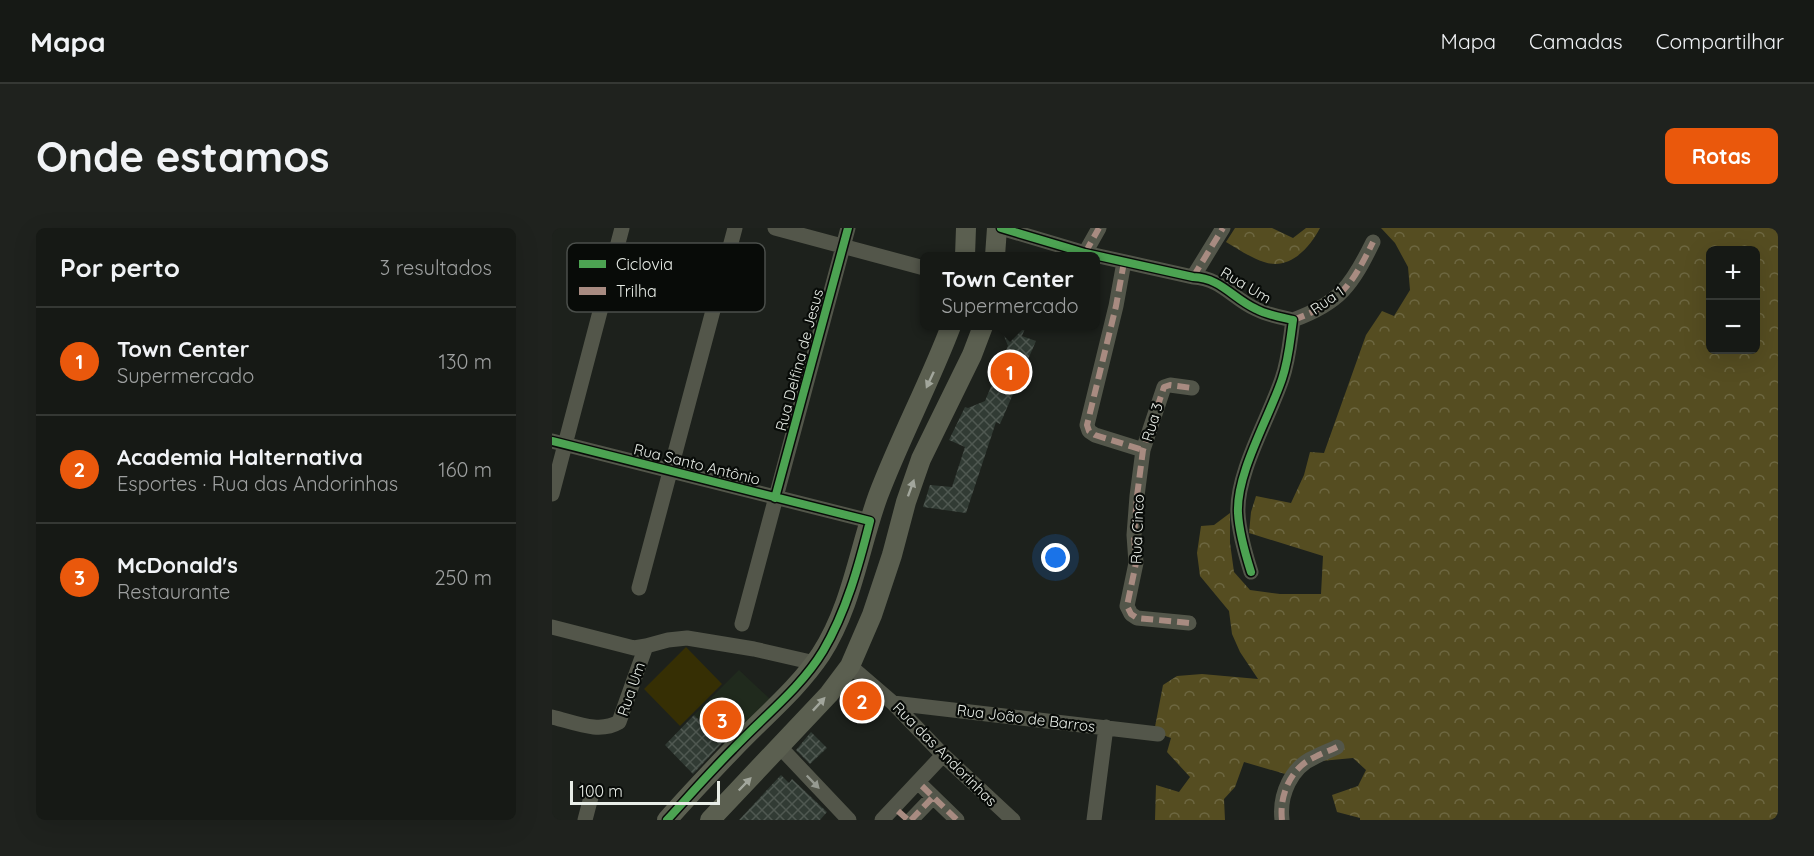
<!DOCTYPE html>
<html lang="pt">
<head>
<meta charset="utf-8">
<style>
	body { margin:0; font-family:Quicksand,sans-serif; background:#1f221e; color:#f1f3f6 }
	.controls { position:absolute; right:18px; top:18px; display:grid; overflow:hidden; border-radius:9px; box-shadow:0 6px 24px #0002 }
	.controls button { width:54px; height:54px; display:grid; place-items:center; padding:0; border:0; border-bottom:2px solid #353834; background:#161915; color:#f1f3f6; font:30px sans-serif }
	.scale { position:absolute; left:18px; bottom:15px; width:150px; box-sizing:border-box; padding-left:6px; border:3px solid #e8ede7; border-top:0; font-size:16px; line-height:21px; white-space:nowrap; color:#e8ede7; -webkit-text-stroke:4px #080b08; paint-order:stroke }
	.you { position:absolute; left:504px; top:330px; width:21px; height:21px; margin:-15px; border:4px solid #fff; border-radius:50%; background:#1a73e8; box-shadow:0 0 0 9px #1a73e833 }
	.badge { display:grid; place-items:center; width:39px; height:39px; border-radius:50%; background:#ea580c; color:#fff; font-size:20px; font-weight:700 }
	.pin { position:absolute; translate:-50% -50%; border:3px solid #fff; box-shadow:0 2px 6px #0006 }
	.popup { position:absolute; left:368px; top:24px; width:180px; height:78px; box-sizing:border-box; display:grid; place-content:center; border-radius:9px; background:#161915; filter:drop-shadow(0 2px 4px #0005); font-size:20px; white-space:nowrap; color:#9ea0a0 }
	.popup b { font-size:22px; color:#f1f3f6 }
	.popup::after { content:''; position:absolute; left:50%; top:100%; margin-left:-12px; border:12px solid transparent; border-top-color:#161915 }
	.list { margin:0; padding:0; list-style:none }
	h2 { display:flex; justify-content:space-between; align-items:center; height:78px; margin:0; padding:0 24px; font-size:26px }
	h2 small { font-size:20px; font-weight:400; color:#9ea0a0 }
	.list li { display:grid; grid-template-columns:39px 1fr auto; gap:18px; align-items:center; box-sizing:border-box; height:108px; padding:0 24px; border-top:2px solid #353834 }
	.list b { display:block; font-size:22px; white-space:nowrap }
	.list p { margin:0; font-size:20px; white-space:nowrap; color:#9ea0a0 }
	.list em { font-size:20px; font-style:normal; color:#9ea0a0 }
	.map { position:relative; flex:none; width:1226px; height:592px; overflow:hidden; border-radius:9px }
	header { display:flex; align-items:center; gap:36px; box-sizing:border-box; height:84px; padding:0 30px; background:#161915; border-bottom:2px solid #353834 }
	header strong { font-size:28px }
	nav { display:flex; gap:33px; margin-inline-start:auto; font-size:21px }
	.intro { display:flex; align-items:center; justify-content:space-between; box-sizing:border-box; height:144px; padding:0 36px }
	h1 { margin:0; font-size:42px }
	.button { padding:15px 27px; border-radius:9px; background:#ea580c; color:#fff; font-size:21px; font-weight:700 }
	main { display:flex; gap:36px; padding:0 36px }
	aside { flex:1; background:#161915; border-radius:9px; box-shadow:0 6px 24px #0002 }
	.map>svg:first-child { display:block }
</style>
</head>
<body>
<header>
<strong>Mapa</strong>
<nav><a>Mapa</a><a>Camadas</a><a>Compartilhar</a></nav>
</header>
<div class="intro"><h1>Onde estamos</h1><a class="button">Rotas</a></div>
<main>
<aside>
<h2>Por perto<small>3 resultados</small></h2>
<ul class="list">
<li><span class="badge">1</span><div><b>Town Center</b><p>Supermercado</p></div><em>130 m</em></li>
<li><span class="badge">2</span><div><b>Academia Halternativa</b><p>Esportes · Rua das Andorinhas</p></div><em>160 m</em></li>
<li><span class="badge">3</span><div><b>McDonald's</b><p>Restaurante</p></div><em>250 m</em></li>
</ul>
</aside>
<div class="map">
<svg width="1226" height="592" viewBox="0 0 1226 592">
	<defs>
		<pattern id="forest-crowns" width="20" height="18" patternUnits="userSpaceOnUse" patternTransform="scale(1.5)"><rect width="20" height="18" fill="#554d21"/><path d="M2 6a3 3 0 1 1 6 0M12 15a3 3 0 1 1 6 0" fill="none" stroke="#6d6741"/></pattern>
		<pattern id="building-cross-hatch" width="8" height="8" patternUnits="userSpaceOnUse" patternTransform="scale(1.5)"><rect width="8" height="8" fill="#313b34"/><path d="M0 0l8 8M0 8l8-8" fill="none" stroke="#4f5851"/></pattern>
	</defs>
	<rect width="100%" height="100%" fill="#1d211c"/>
	<!-- built -->
	<path fill="#202a1d" d="M187 442 218 471 173 517 142 487Z"/>
	<!-- forest -->
	<path fill="url(#forest-crowns)" fill-rule="evenodd" d="M683 0H720L741 10 754 0H768C758 19 738 43 712 34 699 30 686 21 674 14Z
		M829 0H1226V592H808V590L785 584 780 567 806 558 814 542 801 530 769 533 740 548 692 534 683 559 672 571 673 592H603L604 557 627 564 638 549 615 524 619 510 602 504 611 457 625 448 650 446 706 451 688 424 680 406 677 383 648 348 645 325 649 298 662 297 678 285V315L682 344 698 362 728 366H769L771 328 697 305 699 284 704 268 739 275 752 247 758 224 772 225 814 107 830 83 842 88 858 62 856 39 843 15ZM1158 22H1204V122H1158Z"/>
	<!-- garden -->
	<path fill="#362f04" d="M134 419 170 456 128 498 92 461Z"/>
	<!-- building -->
	<path fill="url(#building-cross-hatch)" d="M448 98H474L470 108 484 113 448 196 444 194 414 285 371 279 378 257 400 259 413 219 397 212 413 179 416 180 433 173 456 118Z
		M303 455 327 476 324 484 313 494 291 474Z
		M166 479 184 496 168 512 170 515 141 546 113 517 142 487 150 495Z
		M259 504 275 520 258 536 244 522Z
		M229 547 237 555 240 551 275 584 268 592H187Z"/>
	<g fill="none" stroke-linecap="round" stroke-linejoin="round">
		<!-- minor -->
		<path stroke="#53564a" stroke-width="15" d="M223 0 372 40
			M449 0 533 25 641 49C669 50 680 70 704 81 715 87 728 89 741 92 738 112 737 131 730 151 717 190 684 245 686 285 687 305 693 325 699 344
			M533 25 547 0
			M572 34 564 78 535 197 537 203 543 207 591 222
			M641 49 671 0
			M741 92C788 75 800 57 821 14
			M0 213 318 293
			M0 266 70 0
			M87 360 183 0
			M637 395 585 390 579 386 575 378 584 335 582 307 585 268 591 222 612 159 618 157 640 160
			M190 396 296 0
			M0 399 82 420 94 418 67 494C47 506 22 494 0 489
			M94 418 116 412 135 410 202 421 263 435
			M298 438 341 475 391 527 461 592
			M341 475 606 506
			M228 519 297 592
			M370 558 405 592
			M33 592 39 569
			M330 592 391 527
			M359 592 381 569
			M542 592 554 499
			M730 592C727 567 739 539 763 529 770 525 777 523 785 519"/>
		<!-- major -->
		<path stroke="#5b5f50" stroke-width="20" d="M413 28 414 0
			M443 28 445 0
			M115 592C136 568 158 545 180 522 210 490 245 462 269 426 300 378 307 320 326 268 348 210 377 156 399 98
			M158 592 277 466 298 438 320 387 340 327 354 274 369 231 420 127 431 98"/>
		<!-- quiet -->
		<path stroke="#a88b81" stroke-width="6" stroke-dasharray="12 6" stroke-linecap="butt" d="M533 25 547 0
			M572 34 564 78 535 197 537 203 543 207 591 222
			M641 49 671 0
			M741 92C788 75 800 57 821 14
			M637 395 585 390 579 386 575 378 584 335 582 307 585 268 591 222 612 159 618 157 640 160
			M370 558 405 592
			M346 583 356 592
			M359 592 381 569
			M730 592C727 567 739 539 763 529 770 525 777 523 785 519"/>
		<!-- cycleway casing -->
		<g stroke="#080b08" stroke-width="11">
			<path id="cycleway" d="M449 0 533 25 641 49C669 50 680 70 704 81 715 87 728 89 741 92 738 112 737 131 730 151 717 190 684 245 686 285 687 305 693 325 699 344
				M0 213 318 293C307 337 294 384 271 423 248 461 211 489 181 521 158 544 137 568 115 592
				M223 270 296 0"/>
		</g>
		<!-- cycleway -->
		<use href="#cycleway" stroke="#4ca352" stroke-width="8"/>
	</g>
	<!-- one-way arrows -->
	<defs><path id="oneway-solid" d="M-6-.8H1V-3.2L6.5 0L1 3.2V.8H-6Z" transform="scale(1.5)"/></defs>
	<g fill="#a2a69c">
		<use href="#oneway-solid" transform="translate(378 152) rotate(115)"/>
		<use href="#oneway-solid" transform="translate(359 260) rotate(-70)"/>
		<use href="#oneway-solid" transform="translate(267 476) rotate(-47)"/>
		<use href="#oneway-solid" transform="translate(193 556) rotate(-46)"/>
	</g>
	<use fill="#969a91" href="#oneway-solid" transform="translate(261 554) rotate(46)"/>
	<g text-anchor="middle" dominant-baseline="central" stroke-width="4.5" stroke-linejoin="round" paint-order="stroke">
		<!-- street labels -->
		<g font-size="15" fill="#e8ede7" stroke="#080b08">
			<text transform="translate(694 57) rotate(31)">Rua Um</text>
			<text transform="translate(775 72) rotate(-35)">Rua 1</text>
			<text transform="translate(247 132) rotate(-75)">Rua Delfina de Jesus</text>
			<text transform="translate(600 194) rotate(-73)">Rua 3</text>
			<text transform="translate(145 236) rotate(14)">Rua Santo Antônio</text>
			<text transform="translate(585 301) rotate(-88)">Rua Cinco</text>
			<text transform="translate(79 461) rotate(-71)">Rua Um</text>
			<text transform="translate(474 490) rotate(7)">Rua João de Barros</text>
			<text transform="translate(393 526) rotate(45)">Rua das Andorinhas</text>
		</g>
	</g>
	<!-- legend -->
	<rect x="15" y="15" width="198" height="69" rx="9" fill="#080b08" stroke="#4b4f4b" stroke-width="1.5"/>
	<rect x="27" y="32" width="27" height="8" fill="#4ca352"/>
	<rect x="27" y="59" width="27" height="8" fill="#a88b81"/>
	<g font-size="16" fill="#e8ede7">
		<text x="64" y="42">Ciclovia</text>
		<text x="64" y="69">Trilha</text>
	</g>
</svg>
<div class="controls">
<button>+</button>
<button>−</button>
</div>
<div class="scale">100 m</div>
<div class="you"></div>
<div class="pin badge" style="left:458px;top:144px">1</div>
<div class="popup"><b>Town Center</b>Supermercado</div>
<div class="pin badge" style="left:310px;top:473px">2</div>
<div class="pin badge" style="left:170px;top:492px">3</div>
</div>
</main>
</body>
</html>
